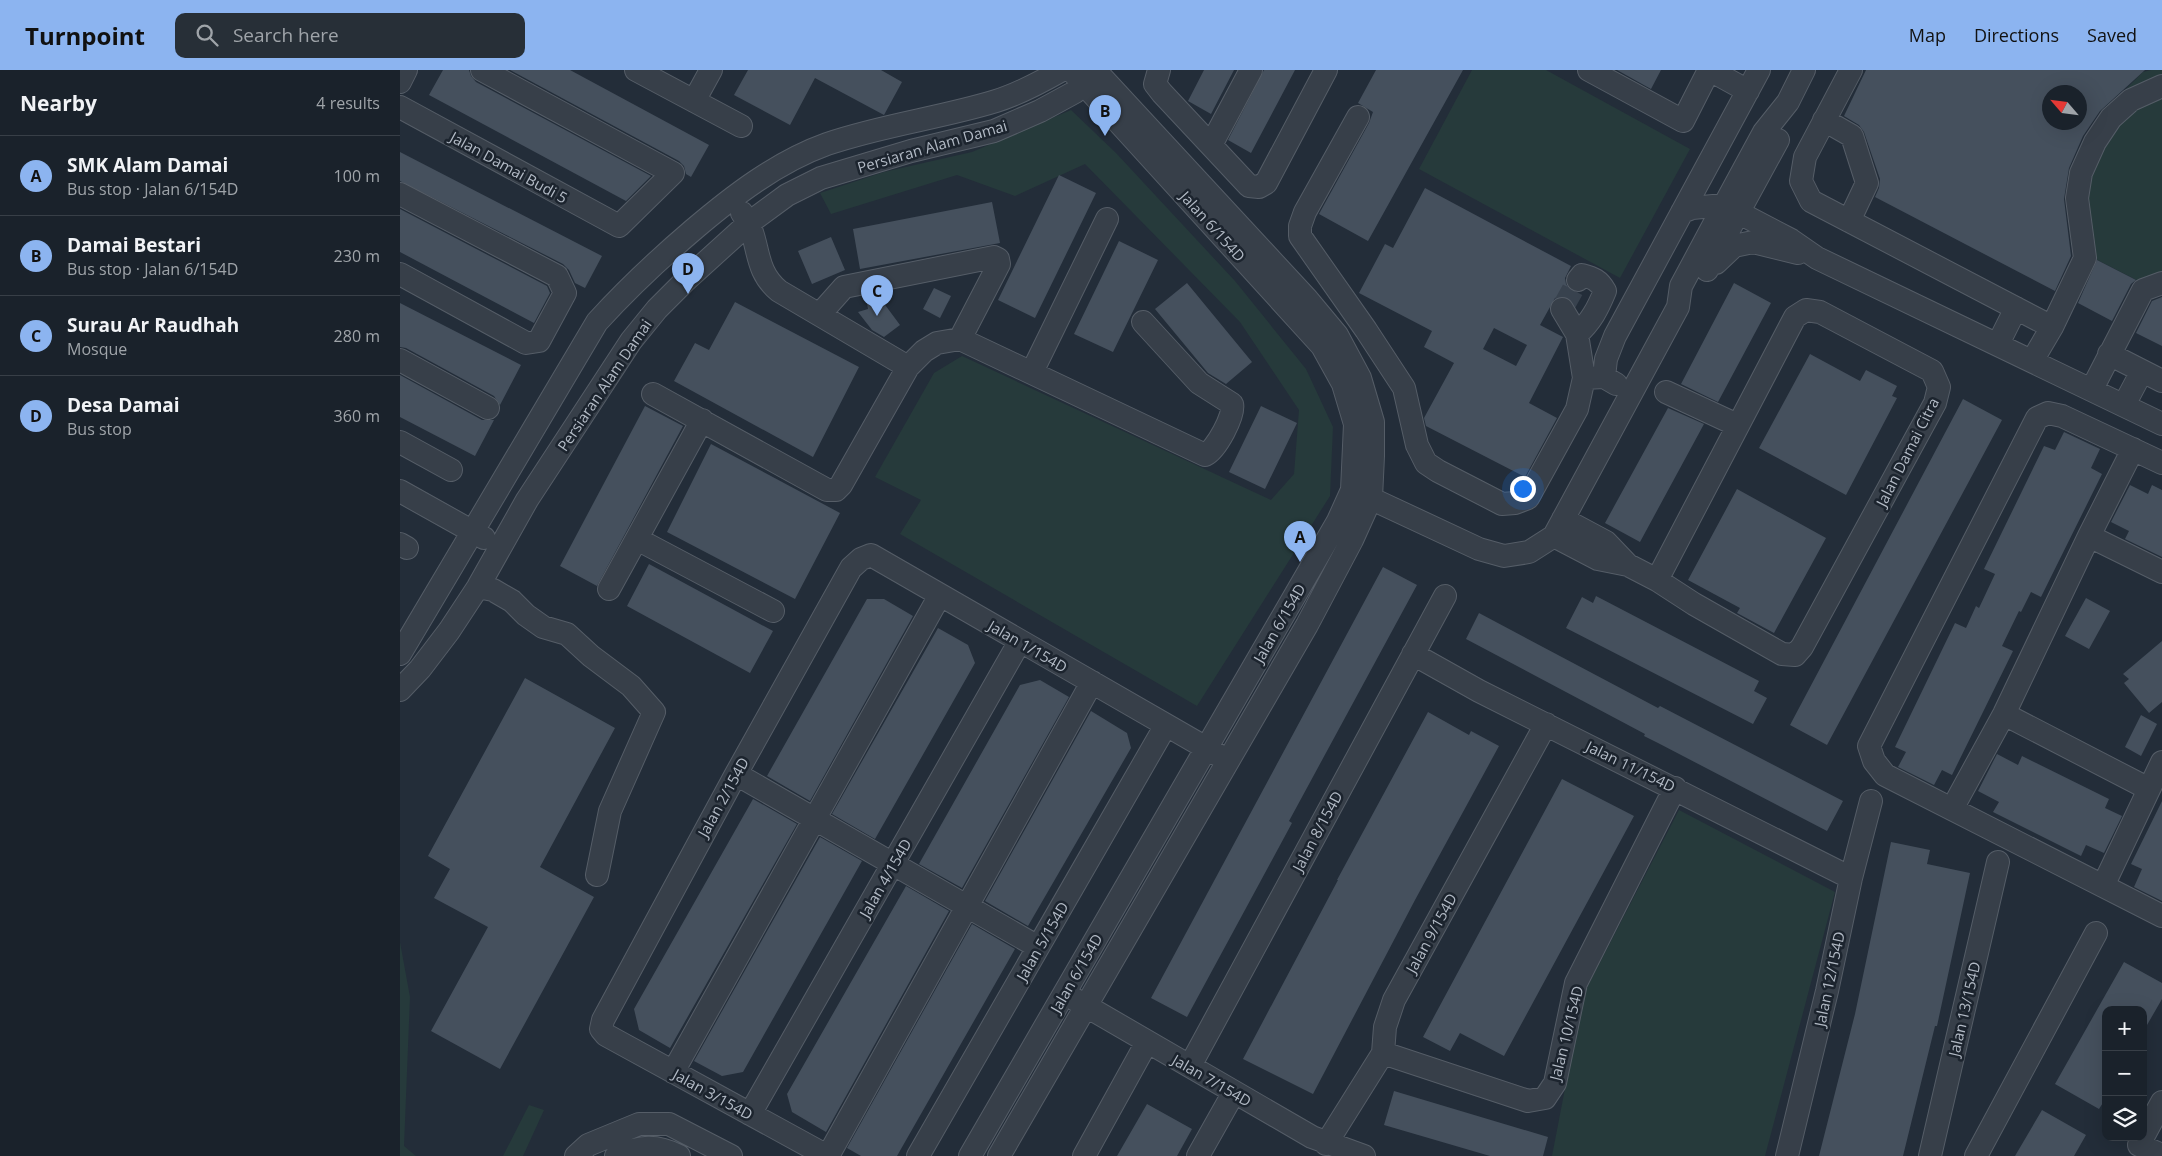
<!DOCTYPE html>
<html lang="en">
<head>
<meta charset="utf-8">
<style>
	body { margin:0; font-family:"Open Sans",sans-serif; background:#272f37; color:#f1f3f6 }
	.controls { position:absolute; right:15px; bottom:15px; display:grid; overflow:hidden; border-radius:10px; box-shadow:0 5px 20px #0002 }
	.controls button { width:45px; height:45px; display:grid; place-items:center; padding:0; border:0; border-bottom:1px solid #383f47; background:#1a222b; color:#f1f3f6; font:25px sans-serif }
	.compass { position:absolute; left:1642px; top:15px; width:45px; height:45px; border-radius:50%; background:#1a222b; box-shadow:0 5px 20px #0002; rotate:298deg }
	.you { position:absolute; left:1122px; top:418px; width:18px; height:18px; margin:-12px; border:4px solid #fff; border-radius:50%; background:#1a73e8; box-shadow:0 0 0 8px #1a73e833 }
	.badge { display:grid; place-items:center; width:32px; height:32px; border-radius:50%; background:#8cb4f0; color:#111; font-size:16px; font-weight:700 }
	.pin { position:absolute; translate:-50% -41px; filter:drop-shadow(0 1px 2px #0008) }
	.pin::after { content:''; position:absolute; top:26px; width:18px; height:15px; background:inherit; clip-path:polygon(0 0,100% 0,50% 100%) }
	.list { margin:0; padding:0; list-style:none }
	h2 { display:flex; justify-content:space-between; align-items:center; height:65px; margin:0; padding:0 20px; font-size:21px }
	h2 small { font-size:16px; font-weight:400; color:#9fa4a9 }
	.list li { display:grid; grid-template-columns:32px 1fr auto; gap:15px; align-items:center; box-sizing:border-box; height:80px; padding:0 20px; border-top:1px solid #383f47 }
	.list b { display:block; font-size:19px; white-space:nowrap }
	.list p { margin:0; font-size:16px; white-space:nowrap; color:#9fa4a9 }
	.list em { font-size:16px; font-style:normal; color:#9fa4a9 }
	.icon { flex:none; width:28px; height:28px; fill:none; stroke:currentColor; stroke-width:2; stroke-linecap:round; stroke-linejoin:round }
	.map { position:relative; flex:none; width:1762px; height:1086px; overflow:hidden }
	header { display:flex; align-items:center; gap:30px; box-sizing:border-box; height:70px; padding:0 25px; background:#8cb4f0; color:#111 }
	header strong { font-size:24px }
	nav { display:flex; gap:28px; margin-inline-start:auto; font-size:18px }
	.search { width:350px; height:45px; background:#272f37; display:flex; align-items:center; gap:12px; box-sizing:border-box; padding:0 18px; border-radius:10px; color:#9fa4a9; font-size:19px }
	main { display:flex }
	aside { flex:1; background:#1a222b }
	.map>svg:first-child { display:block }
</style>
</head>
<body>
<header>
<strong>Turnpoint</strong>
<div class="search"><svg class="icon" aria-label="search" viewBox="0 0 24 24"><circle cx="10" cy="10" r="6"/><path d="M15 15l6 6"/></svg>Search here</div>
<nav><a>Map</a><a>Directions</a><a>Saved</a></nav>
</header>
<main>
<aside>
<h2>Nearby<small>4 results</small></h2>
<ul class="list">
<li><span class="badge">A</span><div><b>SMK Alam Damai</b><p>Bus stop · Jalan 6/154D</p></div><em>100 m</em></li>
<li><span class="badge">B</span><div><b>Damai Bestari</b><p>Bus stop · Jalan 6/154D</p></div><em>230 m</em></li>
<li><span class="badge">C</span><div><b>Surau Ar Raudhah</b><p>Mosque</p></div><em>280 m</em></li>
<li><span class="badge">D</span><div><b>Desa Damai</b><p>Bus stop</p></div><em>360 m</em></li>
</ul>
</aside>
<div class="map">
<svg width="1762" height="1086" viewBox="0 0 1762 1086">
	<rect width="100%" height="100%" fill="#232d39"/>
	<!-- green -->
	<path fill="#263a3b" d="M1072 0H1146L1290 79 1220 208 1019 99Z
		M1751 0H1762V222H1760L1674 178 1705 40 1743 2Z
		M671 40 716 83 835 211 906 299 933 357 930 426 797 636 500 464 521 430 475 407 534 303 562 286 871 430 894 404 899 340 840 252 685 94 615 126 557 105 431 144 420 123 484 102 572 82Z
		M1279 740 1435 822 1365 1086H1152L1183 925Z
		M0 872 10 927 4 1076 16 1086H0Z
		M129 1035 144 1040 123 1086H103Z"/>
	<!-- building -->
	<path fill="#45505d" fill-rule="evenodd" d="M43 0H69L71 6 76 12 251 106 226 131 29 25Z
		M110 0H170L309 75 291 107 286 104 284 96 279 91Z
		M348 0H481L502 12 484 45 415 8 390 55 334 25Z
		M804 0H834L811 44 788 31Z
		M864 0H895L851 83 828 70Z
		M976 0H1063L968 171 919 144 969 53 973 42 958 33Z
		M1217 0H1261L1251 19Z
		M1466 0H1745L1700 41 1683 66 1669 98 1664 129 1671 186 1655 221 1475 127 1479 118 1480 109 1464 62 1459 55 1444 46ZM1650 22H1680V52H1650Z
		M0 82 202 186 185 218 175 213 169 200 163 194 0 111Z
		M659 105 696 123 635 248 598 230Z
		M1025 118 1171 196 1165 208 1166 214 1170 220 1178 223 1173 232 1169 228 1162 226 1155 228 1140 255 1163 267 1129 333 1157 348 1125 407 1026 356 1024 348 1054 293 1024 277 1032 261 959 223 985 174 993 178ZM1094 258 1127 275 1116 296 1083 279Z
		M592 132 600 173 460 199 453 159Z
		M0 139 147 216 150 223 134 253 0 182Z
		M431 167 445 200 412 214 398 181Z
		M719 171 758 190 713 282 674 264Z
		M1697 190 1736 210 1731 214 1712 251 1678 233Z
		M787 213 852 292 826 314 808 303 755 239Z
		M1334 213 1371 233 1318 332 1281 314Z
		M534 218 551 226 540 248 523 239Z
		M477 224 500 255 484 267 472 260 458 242 468 239 466 228Z
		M1762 227V276L1736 263 1752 231Z
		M335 232 459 297 413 387 274 311 295 273 309 280Z
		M0 233 121 295 100 335 94 326 6 278 0 277Z
		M1410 284 1460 311 1466 300 1497 316 1492 326 1497 328 1446 425 1359 378Z
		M0 305 82 350H94L75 386 0 347Z
		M1563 329 1602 350 1427 675 1390 655Z
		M245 336 283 356 197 516 160 496Z
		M861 336 897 353 865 419 829 402Z
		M1268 338 1304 354 1240 472 1205 453Z
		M1664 362 1700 379 1691 398 1702 404 1641 527 1631 522 1621 542 1619 541 1602 576 1613 581 1552 705 1542 700 1534 715 1498 697 1506 682 1495 677 1555 553 1566 558 1576 536 1579 538 1595 504 1584 499 1644 376 1655 380Z
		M311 374 440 443 395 529 267 462Z
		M1730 415 1748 424 1752 415 1762 420V487L1725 469 1729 461 1711 452Z
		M1337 419 1426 468 1374 563 1337 543 1340 538 1288 510Z
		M249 494 373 561 350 603 227 536Z
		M983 497 1017 515 889 751 892 753 787 947 751 928Z
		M1196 526 1359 611 1354 621 1367 628 1353 654 1166 558 1182 527 1193 533Z
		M1686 528 1710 541 1689 579 1665 566Z
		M467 529H484L513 546 410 731 367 706Z
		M1079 543 1258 638 1260 636 1443 731 1427 761 1258 673 1244 666 1245 664 1066 569Z
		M538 558 568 575 575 593 475 769 432 744Z
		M1762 571V632L1749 643 1724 613 1729 609 1723 604Z
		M125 608 215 658 140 797 194 827 100 999 31 961 88 857 34 828 50 799 28 786Z
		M640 610 669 627 562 818 519 794 620 615Z
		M691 641 727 663 731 678 628 856 585 831Z
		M1028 642 1069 665 1071 661 1099 676 1015 830 913 1024 843 989 938 810H937Z
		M1741 645 1757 654 1741 686 1725 677Z
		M1597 684 1618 695 1622 686 1709 729 1705 738 1722 746 1704 783 1686 775 1681 786 1593 742 1599 732 1578 721Z
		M1162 709 1234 746 1104 986 1060 963 1050 981 1023 967Z
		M353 729 397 754 270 978 239 960 234 939Z
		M1762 731V831L1734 817 1742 799 1731 794Z
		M420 767 462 791 343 1002 322 1006 294 991Z
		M1491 772 1530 780 1527 794 1570 803 1537 956H1535L1503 1086H1419L1455 944Z
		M506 816 549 841 426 1062 392 1042 387 1024Z
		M572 854 615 879 497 1086H461L447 1078Z
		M1724 892 1762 913V929L1743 962V940H1706V1028L1699 1039 1655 1014Z
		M994 1021 1148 1067 1143 1086H1090L984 1055Z
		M747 1034 792 1059 777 1086H717Z
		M1642 1040 1686 1065 1674 1086H1615Z"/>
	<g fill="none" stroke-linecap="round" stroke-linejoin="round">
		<!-- minor-tunnel -->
		<path stroke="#38424e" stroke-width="22" stroke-dasharray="22 11" stroke-linecap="butt" d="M1162 239 1178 210"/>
		<!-- minor casing -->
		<g stroke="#555d67" stroke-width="24">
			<path id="minor" d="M236 0 341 56
				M759 0 755 14 762 23 849 116 859 117 866 113 926 0
				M1189 0 1283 51 1309 0
				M1310 0 1348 21
				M1451 0 1405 87 1401 111 1411 131 1652 257
				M0 12 6 0
				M294 31 311 0
				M0 37 219 156 273 103 82 0
				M958 47 905 142 900 156V166L966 260 1004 318 1017 375 1026 393 1038 401 1102 434 1115 433 1128 428 1177 339 1184 308 1204 307
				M1424 50 1452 66 1467 113 1449 151
				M811 75 851 0
				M0 124 157 206 165 223 139 271 126 273 0 204
				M1282 142 1292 138 1324 135 1391 170 1417 188 1762 354
				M342 143C362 169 351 198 379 221L508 297
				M1316 193 1334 176 1353 172 1398 183
				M1307 200 1378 70
				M1162 239 1177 264C1191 252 1198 238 1205 221 1199 210 1193 208 1182 205L1178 210
				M420 244 444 217 594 187 598 189 599 194 560 269
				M1177 264 1184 308
				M1598 274 1616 238
				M1709 284 1762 311
				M0 290 88 338
				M1632 291 1652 257 1685 188 1677 128 1681 103 1695 72 1711 48 1731 30 1762 16
				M632 302 707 149
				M1216 314 1204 307 1206 289 1215 266 1359 0
				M1692 319 1743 220 1762 213
				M1266 322 1337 355
				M253 324 427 420H436L441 415 508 297 524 281 537 273 560 269 805 385C816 380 835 345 832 334L799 313 743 252
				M1724 335 1742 301
				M0 372 51 400
				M1762 393 1662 346 1648 343 1637 348 1469 676 1474 691 1485 705 1762 846
				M0 421 84 468
				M957 422 1079 479 1104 486 1129 482 1154 466 1278 237 1281 216 1312 158 1364 62 1388 32 1404 0
				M1163 449 1206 472 1228 495
				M1154 466 1198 489 1228 495 1257 510 1294 534 1382 584 1395 585 1402 577 1535 333 1539 317 1532 301 1420 242 1406 240 1395 247 1257 510
				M1689 466 1762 502
				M237 469 373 541
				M0 474 7 478
				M78 517 93 520 112 531 126 545 143 557 167 564 191 586 231 616 254 642 210 741 197 805
				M209 519 302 350
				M0 584 197 252C227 219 259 189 293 160 333 126 377 92 427 74 482 55 541 48 596 31 619 24 641 12 662 0
				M1013 584 1079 621 1451 808
				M0 620 20 599 49 561 78 517 127 430 231 271 257 239 286 210 349 153 387 125 421 108 511 81 594 61 640 41 675 22 696 5
				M1604 644 1749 719
				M336 704 638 877
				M1552 739 1604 644 1689 466 1733 379
				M1703 816 1762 692
				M674 929 912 1067 964 1086
				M983 983 1128 1031 1145 1028 1155 1013 1176 913 1275 718
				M790 996 1045 526
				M273 1002 540 525
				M350 1044 620 571
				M1743 1067 1762 1032
				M926 1074 983 983 985 957 994 930 1146 654
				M1739 1075 1762 1085
				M176 1086 188 1075 239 1054H269L331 1086
				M216 1086C240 1076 256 1074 279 1086
				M427 1086 206 965 201 959 203 950 336 704 451 498 461 489 471 485 820 686
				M428 1086 692 612
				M518 1086 766 655
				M570 1086 938 451 952 420 955 354 943 314 922 276 671 0
				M599 1086 907 555 952 470 971 428 973 386V352L960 308 937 265 907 229 695 0
				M684 1086 747 972
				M798 1086 834 1022
				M1387 1086 1427 921 1451 808 1471 731
				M1530 1086 1598 792
				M1576 1086 1696 863"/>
		</g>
		<!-- minor -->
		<use href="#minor" stroke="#373f49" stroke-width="22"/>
	</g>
	<g text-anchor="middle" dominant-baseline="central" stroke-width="5" stroke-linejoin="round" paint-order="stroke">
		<!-- street labels -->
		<g font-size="15" fill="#b2bac5" stroke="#1c242e">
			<text transform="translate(532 76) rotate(-16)">Persiaran Alam Damai</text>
			<text transform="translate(109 97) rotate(29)">Jalan Damai Budi 5</text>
			<text transform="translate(813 156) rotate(48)">Jalan 6/154D</text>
			<text transform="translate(204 315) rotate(-56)">Persiaran Alam Damai</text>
			<text transform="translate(1507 382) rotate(-63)">Jalan Damai Citra</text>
			<text transform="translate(879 553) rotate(-60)">Jalan 6/154D</text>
			<text transform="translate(628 576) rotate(30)">Jalan 1/154D</text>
			<text transform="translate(1231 696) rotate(26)">Jalan 11/154D</text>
			<text transform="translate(323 727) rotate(-61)">Jalan 2/154D</text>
			<text transform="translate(917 761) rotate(-62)">Jalan 8/154D</text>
			<text transform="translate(485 808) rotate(-60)">Jalan 4/154D</text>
			<text transform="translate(1031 863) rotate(-61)">Jalan 9/154D</text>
			<text transform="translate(642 871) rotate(-60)">Jalan 5/154D</text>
			<text transform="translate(676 903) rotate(-60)">Jalan 6/154D</text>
			<text transform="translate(1429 909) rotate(-78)">Jalan 12/154D</text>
			<text transform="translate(1564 939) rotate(-77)">Jalan 13/154D</text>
			<text transform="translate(1166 963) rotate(-76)">Jalan 10/154D</text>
			<text transform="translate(812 1010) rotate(30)">Jalan 7/154D</text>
			<text transform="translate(313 1024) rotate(29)">Jalan 3/154D</text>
		</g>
	</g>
</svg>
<div class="controls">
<button>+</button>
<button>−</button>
<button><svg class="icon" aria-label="layers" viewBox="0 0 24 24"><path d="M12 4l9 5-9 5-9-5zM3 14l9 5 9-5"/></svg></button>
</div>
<svg class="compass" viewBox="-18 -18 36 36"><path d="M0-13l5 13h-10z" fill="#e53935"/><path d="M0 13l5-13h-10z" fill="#9fa4a9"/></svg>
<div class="you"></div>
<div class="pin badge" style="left:900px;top:492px">A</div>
<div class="pin badge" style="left:705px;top:66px">B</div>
<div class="pin badge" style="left:477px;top:246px">C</div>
<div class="pin badge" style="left:288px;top:224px">D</div>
</div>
</main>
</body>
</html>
